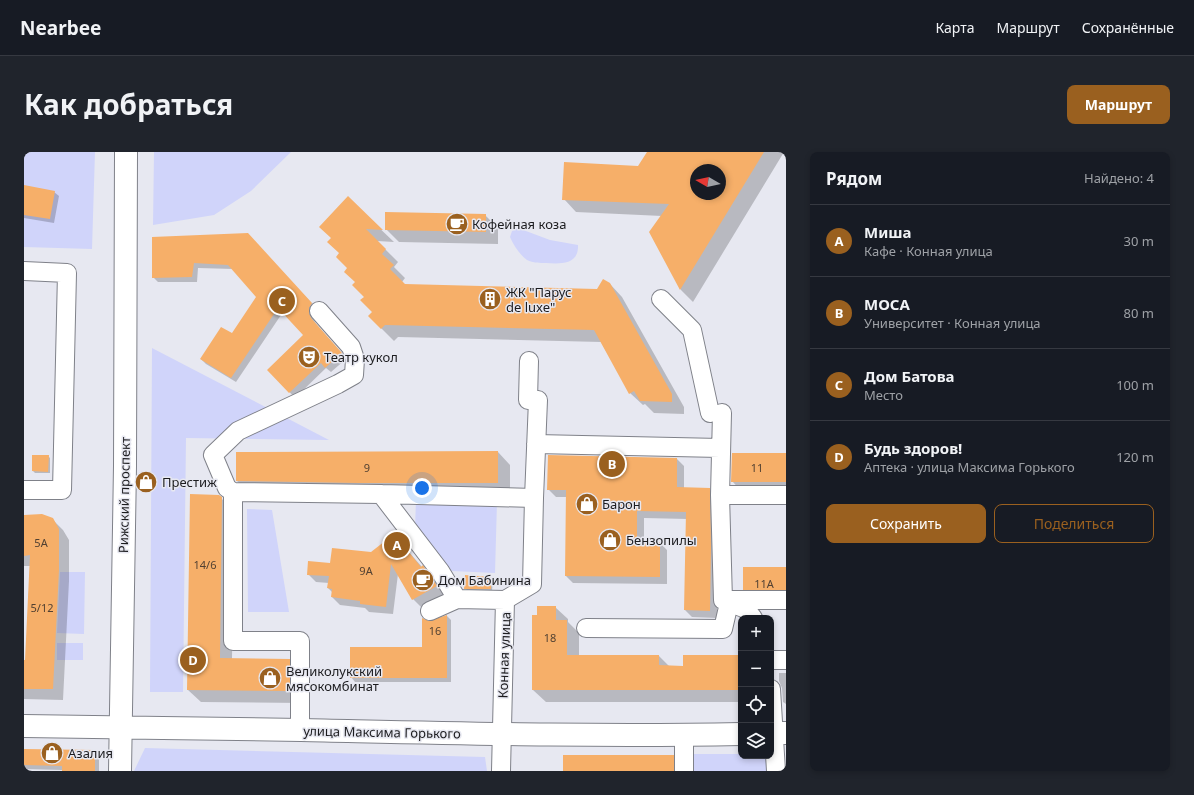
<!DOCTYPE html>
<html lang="ru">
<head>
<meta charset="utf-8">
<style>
	body { margin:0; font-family:"Noto Sans",sans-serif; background:#20242c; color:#f1f3f6 }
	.controls { position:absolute; right:12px; bottom:12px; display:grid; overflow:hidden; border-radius:8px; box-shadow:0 2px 6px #0003 }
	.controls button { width:36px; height:36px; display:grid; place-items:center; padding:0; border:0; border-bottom:1px solid #363941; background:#171b24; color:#f1f3f6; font:20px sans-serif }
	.compass { position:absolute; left:666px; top:12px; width:36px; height:36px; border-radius:50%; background:#171b24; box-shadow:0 2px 6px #0003; rotate:279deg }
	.you { position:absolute; left:398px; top:336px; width:14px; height:14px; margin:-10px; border:3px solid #fff; border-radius:50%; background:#1a73e8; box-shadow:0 0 0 6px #1a73e833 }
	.badge { display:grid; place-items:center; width:26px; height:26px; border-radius:50%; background:#9a601f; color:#fff; font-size:13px; font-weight:700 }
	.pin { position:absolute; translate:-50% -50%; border:2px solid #fff; box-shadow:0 1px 4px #0006 }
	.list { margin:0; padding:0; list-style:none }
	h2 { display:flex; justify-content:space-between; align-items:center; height:52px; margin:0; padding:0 16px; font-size:17px }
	h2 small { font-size:13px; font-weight:400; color:#9ea1a6 }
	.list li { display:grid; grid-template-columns:26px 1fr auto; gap:12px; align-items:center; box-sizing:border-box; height:72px; padding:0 16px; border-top:1px solid #363941 }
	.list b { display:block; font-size:15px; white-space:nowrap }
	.list p { margin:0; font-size:13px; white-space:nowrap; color:#9ea1a6 }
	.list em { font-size:13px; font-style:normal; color:#9ea1a6 }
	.actions { display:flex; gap:8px; padding:12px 16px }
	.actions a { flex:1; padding:9px 0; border:1px solid #9a601f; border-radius:8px; text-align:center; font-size:14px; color:#9a601f }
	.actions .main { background:#9a601f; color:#fff }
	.icon { flex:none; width:22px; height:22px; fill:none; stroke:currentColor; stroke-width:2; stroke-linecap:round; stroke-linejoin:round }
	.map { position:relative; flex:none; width:762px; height:619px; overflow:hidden; border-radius:8px }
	header { display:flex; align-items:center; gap:24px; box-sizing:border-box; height:56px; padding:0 20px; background:#171b24; border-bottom:1px solid #363941 }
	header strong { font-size:19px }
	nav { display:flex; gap:22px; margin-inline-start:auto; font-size:14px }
	.intro { display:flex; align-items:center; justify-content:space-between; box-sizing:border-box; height:96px; padding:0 24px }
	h1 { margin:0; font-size:28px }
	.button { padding:10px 18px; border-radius:8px; background:#9a601f; color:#fff; font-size:14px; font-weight:700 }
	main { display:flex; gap:24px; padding:0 24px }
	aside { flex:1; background:#171b24; border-radius:8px; box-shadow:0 2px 6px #0003 }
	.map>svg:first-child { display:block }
</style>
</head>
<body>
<header>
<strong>Nearbee</strong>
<nav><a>Карта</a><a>Маршрут</a><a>Сохранённые</a></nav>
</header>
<div class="intro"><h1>Как добраться</h1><a class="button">Маршрут</a></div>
<main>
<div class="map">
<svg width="762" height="619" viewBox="0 0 762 619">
	<rect width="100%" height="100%" fill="#e7e8f1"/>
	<!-- green -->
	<path fill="#d0d4fa" d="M0 0H71L68 97 0 95Z
		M130 0H267L227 39 190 63 129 73Z
		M494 76 526 88 554 93C555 113 536 112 522 111 516 111 509 111 503 108 496 103 490 94 486 85L488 79Z
		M128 196 305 288 162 286 159 540H126Z
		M392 347 473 350 471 421 428 419 391 377Z
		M223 357 248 358 265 460H224Z
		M36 420H61L60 482 33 481Z
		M33 491H59V508H33Z
		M121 596 461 605 463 619H110Z
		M662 602H717V604H745V619H662Z"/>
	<!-- shadow -->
	<path fill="#0003" fill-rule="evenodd" d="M624 0H760L669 150 657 138 626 80 638 64 552 60 540 47 615 15ZM672 18H696V42H672Z
		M0 34 30 40 35 44 30 71 0 66Z
		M324 46 370 90 353 89 374 110 370 115 381 126 378 130 381 133 574 138 586 132 598 145 660 255V262L630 261 621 252 619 253 606 241 577 190 374 185 370 189 345 164 349 160 308 86Z
		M461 63 474 76V92L375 90 362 77Z
		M228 87 293 157 290 161 289 167 292 172 322 207 307 220 302 216 271 246 245 218 281 183 259 160 212 230 182 212 177 207 208 183 233 145 209 117 174 116 173 130H134L129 125Z
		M474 300 486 313V343L226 342 213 329V301Z
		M762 302V342H720L708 329Z
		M24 304 26 306V321H11L9 319Z
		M653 307 660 314V336L685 337 693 344 694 403 693 466 668 465 661 458 663 367 620 366V391H636L643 398V432L549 431 542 424 543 345H532L524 337Z
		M195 344 210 359 208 507 265 508 278 520V551L177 550 164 538Z
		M0 364 28 367 39 378 45 388V429L39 548 0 547V509H2L6 414H0Z
		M370 383 398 415 406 423 420 442 397 455 389 447 374 422 369 462 345 460 341 456 316 453 308 445V440L304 436 305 431 292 430 284 422 307 412 348 401Z
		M762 416V450H732L720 437Z
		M442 425 467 426 469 428 468 439 443 438 441 436Z
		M531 455 544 467V470L555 481V504H635L646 515H660L716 504 717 505V550H522L509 538 514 464Z
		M423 464 427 468V530H331L327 525 399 496 405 471Z
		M755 521H762V552L759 550 758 536 755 529Z
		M0 598 71 599 75 603V619L0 617Z
		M649 604 662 616V619H540Z"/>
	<!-- building -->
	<path fill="#f6af69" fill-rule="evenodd" d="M623 0H740L656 138 625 80 645 52 538 48 540 10 614 14ZM672 18H696V42H672Z
		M0 33 31 39 26 67 0 63Z
		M324 44 359 78 342 77 362 97 358 102 370 113 366 117 381 132 573 137 579 127 586 131 648 242V250L616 249 610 239 605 242 570 178 361 173 357 177 344 164 348 160 336 148 340 145 328 133 331 130 320 120 323 116 312 105 315 101 303 90 307 86 295 75Z
		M361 60 462 62V80L361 78Z
		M224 81 288 151 285 156V161L287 166 318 201 301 216 297 211 265 241 243 218 279 183 254 156 207 226 176 207 197 175 208 181 232 145 204 113 170 111 168 125 128 126V85Z
		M474 299V331H334L212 329V300Z
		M708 301H762V330H707Z
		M8 303H25L24 320 8 319Z
		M524 303 653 306V335L686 336 687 395 686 459 660 458 662 360 613 359V390H636V425L541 424 542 338H523Z
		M166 342 195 343 198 345 196 506 266 507V539L163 538Z
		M18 362 29 366 35 377V418L29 537H0V508H1L6 403 0 404V363Z
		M370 382 397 415 399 413 413 434 388 448 367 412 362 455 336 452V449L307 445 308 437 303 436 305 424 283 423 284 409 306 411 308 396 347 400Z
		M719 415H762V438H719Z
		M441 423 467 425V437H440Z
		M513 454H532V468H543V503H635V513L659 514V503H716V538H508V463H513Z
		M423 463V526H326V495H398V466L405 469Z
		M0 597 71 598V619H38V614L0 613Z
		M539 603H650V619H539Z"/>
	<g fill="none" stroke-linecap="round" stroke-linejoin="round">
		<!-- minor casing -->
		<g stroke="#7f8189" stroke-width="20">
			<path id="minor" d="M0 119 43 121 38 338H0
				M637 147 668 178 686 261
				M698 261 696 343 699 448 722 457 729 466
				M512 292 696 296
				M209 340 203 336 189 303 214 279 314 232 330 223 331 207 327 195 295 159
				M357 342 416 419 433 447 481 448
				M696 343H762
				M708 448H762
				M406 459 433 447
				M562 476 699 477 705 451
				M747 508H762
				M747 537 752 619
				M276 578V489H209V340L357 342 510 346
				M477 619 481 448 508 432 510 346 514 248H504L505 209
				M660 619V583"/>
		</g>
		<!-- major casing -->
		<g stroke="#7f8189" stroke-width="24">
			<path id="major" d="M0 574C92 576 185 576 277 578 424 581 570 585 717 582
				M747 581H762
				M96 619 101 314 102 0"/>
		</g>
		<!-- minor -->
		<use href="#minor" stroke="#fff" stroke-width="18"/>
		<!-- major -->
		<use href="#major" stroke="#fff" stroke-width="22"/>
	</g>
	<!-- icons -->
	<defs>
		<g id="cafe-disc" transform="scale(1.15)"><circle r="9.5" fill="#9a601f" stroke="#e7e8f1"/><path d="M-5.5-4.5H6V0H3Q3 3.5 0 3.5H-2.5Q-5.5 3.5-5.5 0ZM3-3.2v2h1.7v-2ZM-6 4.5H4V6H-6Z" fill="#fff"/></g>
		<g id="building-disc" transform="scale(1.15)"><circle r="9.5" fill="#9a601f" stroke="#e7e8f1"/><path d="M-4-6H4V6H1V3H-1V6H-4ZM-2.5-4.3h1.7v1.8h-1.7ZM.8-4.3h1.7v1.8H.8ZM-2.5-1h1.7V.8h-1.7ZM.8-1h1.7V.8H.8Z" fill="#fff"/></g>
		<g id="theatre-disc" transform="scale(1.15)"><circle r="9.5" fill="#9a601f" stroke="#e7e8f1"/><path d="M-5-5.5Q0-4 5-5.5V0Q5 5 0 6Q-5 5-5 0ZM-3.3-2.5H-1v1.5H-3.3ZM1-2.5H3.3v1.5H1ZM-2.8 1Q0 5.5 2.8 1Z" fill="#fff"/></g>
		<g id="shop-disc" transform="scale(1.15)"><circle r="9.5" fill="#9a601f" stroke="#e7e8f1"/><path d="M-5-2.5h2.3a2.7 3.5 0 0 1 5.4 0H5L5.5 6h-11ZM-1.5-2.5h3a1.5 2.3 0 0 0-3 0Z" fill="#fff"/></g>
	</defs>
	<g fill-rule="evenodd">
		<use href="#cafe-disc" x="433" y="72"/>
		<use href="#building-disc" x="466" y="147"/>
		<use href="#theatre-disc" x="285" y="205"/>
		<use href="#shop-disc" x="122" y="330"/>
		<use href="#shop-disc" x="563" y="352"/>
		<use href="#shop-disc" x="586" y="388"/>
		<use href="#cafe-disc" x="399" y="428"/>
		<use href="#shop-disc" x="246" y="526"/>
		<use href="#shop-disc" x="28" y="601"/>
	</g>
	<g text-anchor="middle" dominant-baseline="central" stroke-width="3" stroke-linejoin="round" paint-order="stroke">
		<!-- number labels -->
		<g font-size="11" fill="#524132">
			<text x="343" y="315">9</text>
			<text x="733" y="315">11</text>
			<text x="17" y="390">5А</text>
			<text x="181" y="412">14/6</text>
			<text x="342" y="418">9А</text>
			<text x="740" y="431">11А</text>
			<text x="18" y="455">5/12</text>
			<text x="411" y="478">16</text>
			<text x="526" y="485">18</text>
		</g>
		<!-- poi labels -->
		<g font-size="13" fill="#1c1c1f" stroke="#e7e8f1" text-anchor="start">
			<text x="448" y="72">Кофейная коза</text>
			<text x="482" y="140">ЖК "Парус<tspan x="482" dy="15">de luxe"</tspan></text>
			<text x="300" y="205">Театр кукол</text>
			<text x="138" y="330">Престиж</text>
			<text x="578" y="352">Барон</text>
			<text x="602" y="388">Бензопилы</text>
			<text x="414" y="428">Дом Бабинина</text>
			<text x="262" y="519">Великолукский<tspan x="262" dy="15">мясокомбинат</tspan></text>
			<text x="44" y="601">Азалия</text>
		</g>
		<!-- street labels -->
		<g font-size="13" fill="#1c1c1f" stroke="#e7e8f1">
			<text transform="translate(100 343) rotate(-89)">Рижский проспект</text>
			<text transform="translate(480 503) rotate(-88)">Конная улица</text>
			<text transform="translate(358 580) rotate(1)">улица Максима Горького</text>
		</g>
	</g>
</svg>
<div class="controls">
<button>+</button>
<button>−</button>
<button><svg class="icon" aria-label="locate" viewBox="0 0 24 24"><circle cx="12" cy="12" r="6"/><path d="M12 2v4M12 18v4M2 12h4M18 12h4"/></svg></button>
<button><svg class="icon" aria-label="layers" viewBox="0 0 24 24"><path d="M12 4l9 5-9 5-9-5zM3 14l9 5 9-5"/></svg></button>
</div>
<svg class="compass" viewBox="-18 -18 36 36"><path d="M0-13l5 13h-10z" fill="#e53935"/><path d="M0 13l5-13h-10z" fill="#9ea1a6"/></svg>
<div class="you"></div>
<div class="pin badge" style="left:373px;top:393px">A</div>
<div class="pin badge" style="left:588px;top:312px">B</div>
<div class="pin badge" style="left:258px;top:149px">C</div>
<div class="pin badge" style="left:169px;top:508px">D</div>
</div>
<aside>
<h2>Рядом<small>Найдено: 4</small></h2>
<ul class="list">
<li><span class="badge">A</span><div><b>Миша</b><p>Кафе · Конная улица</p></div><em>30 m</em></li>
<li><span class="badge">B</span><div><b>МОСА</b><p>Университет · Конная улица</p></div><em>80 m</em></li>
<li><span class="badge">C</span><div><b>Дом Батова</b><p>Место</p></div><em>100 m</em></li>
<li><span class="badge">D</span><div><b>Будь здоров!</b><p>Аптека · улица Максима Горького</p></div><em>120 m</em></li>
</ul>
<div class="actions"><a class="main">Сохранить</a><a>Поделиться</a></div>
</aside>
</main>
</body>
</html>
